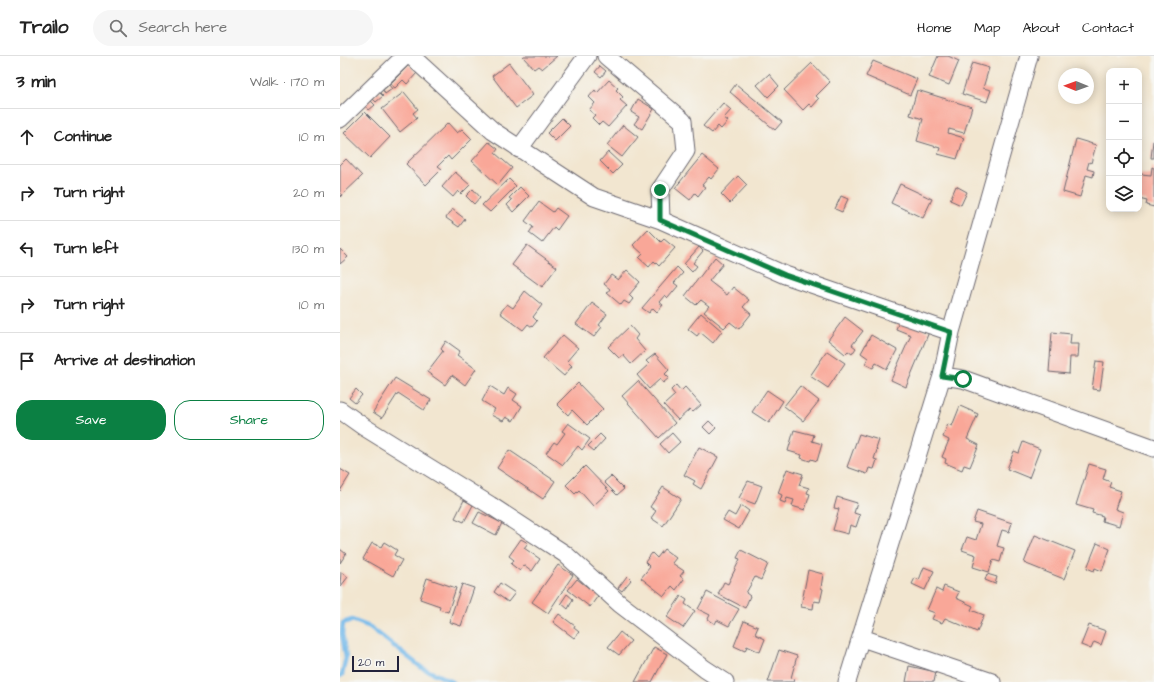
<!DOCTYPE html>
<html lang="en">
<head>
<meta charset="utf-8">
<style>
	body { margin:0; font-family:"Architects Daughter",sans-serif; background:#f6f6f6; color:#222 }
	.controls { position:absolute; right:12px; top:12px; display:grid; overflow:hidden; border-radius:8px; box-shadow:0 2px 10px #0003 }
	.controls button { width:36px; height:36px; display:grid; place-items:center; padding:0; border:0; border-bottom:1px solid #e0e0e0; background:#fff; color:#222; font:20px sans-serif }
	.compass { position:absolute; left:718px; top:12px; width:36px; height:36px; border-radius:50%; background:#fff; box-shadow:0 2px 10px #0003; rotate:271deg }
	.scale { position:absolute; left:12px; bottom:10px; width:47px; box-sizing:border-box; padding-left:4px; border:2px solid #22223b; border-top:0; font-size:11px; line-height:14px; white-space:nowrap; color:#22223b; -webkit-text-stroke:3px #f6f6f2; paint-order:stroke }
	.stop { position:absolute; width:12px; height:12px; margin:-9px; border:3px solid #0b8043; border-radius:50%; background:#fff }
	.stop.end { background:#0b8043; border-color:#fff; box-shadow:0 1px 4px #0008 }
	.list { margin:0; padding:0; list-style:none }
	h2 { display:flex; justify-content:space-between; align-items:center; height:52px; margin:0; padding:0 16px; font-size:17px }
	h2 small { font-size:13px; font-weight:400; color:#767676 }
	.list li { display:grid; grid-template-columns:26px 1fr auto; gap:12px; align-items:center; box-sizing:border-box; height:56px; padding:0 16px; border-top:1px solid #e0e0e0 }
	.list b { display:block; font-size:15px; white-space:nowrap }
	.list em { font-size:13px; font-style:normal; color:#767676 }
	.actions { display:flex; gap:8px; padding:12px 16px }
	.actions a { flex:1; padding:9px 0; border:1px solid #0b8043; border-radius:16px; text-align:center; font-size:14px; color:#0b8043 }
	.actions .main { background:#0b8043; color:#fff }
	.icon { flex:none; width:22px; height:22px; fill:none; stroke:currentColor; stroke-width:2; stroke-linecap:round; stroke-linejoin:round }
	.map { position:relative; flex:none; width:814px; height:626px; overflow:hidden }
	header { display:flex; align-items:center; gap:24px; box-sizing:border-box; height:56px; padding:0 20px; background:#fff; border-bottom:1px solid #e0e0e0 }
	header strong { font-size:19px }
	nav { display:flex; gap:22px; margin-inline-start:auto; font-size:14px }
	.search { width:280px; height:36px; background:#f6f6f6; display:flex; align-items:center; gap:10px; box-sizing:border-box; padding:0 14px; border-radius:22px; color:#767676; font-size:15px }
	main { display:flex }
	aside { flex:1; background:#fff }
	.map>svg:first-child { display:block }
</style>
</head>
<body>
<header>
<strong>Trailo</strong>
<div class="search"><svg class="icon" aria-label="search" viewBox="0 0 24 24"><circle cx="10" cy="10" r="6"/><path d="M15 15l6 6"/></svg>Search here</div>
<nav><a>Home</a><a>Map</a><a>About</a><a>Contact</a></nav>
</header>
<main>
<aside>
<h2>3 min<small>Walk · 170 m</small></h2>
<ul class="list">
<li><svg class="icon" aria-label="ahead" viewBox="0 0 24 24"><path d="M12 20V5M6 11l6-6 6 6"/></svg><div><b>Continue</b></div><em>10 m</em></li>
<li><svg class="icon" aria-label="right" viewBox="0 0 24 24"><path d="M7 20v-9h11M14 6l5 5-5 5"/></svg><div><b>Turn right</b></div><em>20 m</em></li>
<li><svg class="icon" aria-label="left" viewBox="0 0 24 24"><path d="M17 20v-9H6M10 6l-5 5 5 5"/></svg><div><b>Turn left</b></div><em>130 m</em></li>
<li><svg class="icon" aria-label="right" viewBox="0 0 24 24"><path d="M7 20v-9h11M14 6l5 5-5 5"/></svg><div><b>Turn right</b></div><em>10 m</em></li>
<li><svg class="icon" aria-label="arrive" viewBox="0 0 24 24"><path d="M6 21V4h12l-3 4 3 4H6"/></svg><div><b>Arrive at destination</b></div></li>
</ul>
<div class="actions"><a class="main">Save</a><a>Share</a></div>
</aside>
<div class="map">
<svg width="814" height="626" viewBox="0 0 814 626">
	<rect width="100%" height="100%" fill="#f6f6f2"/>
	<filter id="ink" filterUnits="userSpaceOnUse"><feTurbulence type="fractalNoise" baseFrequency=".025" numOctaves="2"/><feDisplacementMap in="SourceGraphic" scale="8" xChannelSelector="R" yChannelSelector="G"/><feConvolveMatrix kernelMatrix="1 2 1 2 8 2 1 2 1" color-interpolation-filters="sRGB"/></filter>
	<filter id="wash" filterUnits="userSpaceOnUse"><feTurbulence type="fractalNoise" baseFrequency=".012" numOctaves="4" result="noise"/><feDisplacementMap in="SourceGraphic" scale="16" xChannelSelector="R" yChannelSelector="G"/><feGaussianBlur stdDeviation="0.9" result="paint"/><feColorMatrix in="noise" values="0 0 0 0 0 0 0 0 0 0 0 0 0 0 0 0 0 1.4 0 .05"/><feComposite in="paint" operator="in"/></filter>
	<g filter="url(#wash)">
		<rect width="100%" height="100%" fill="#f2e6d0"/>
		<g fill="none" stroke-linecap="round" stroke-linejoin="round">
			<!-- stream -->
			<path stroke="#73b9ea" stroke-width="4.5" d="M0 620 2 619 6 601 2 578 3 567 12 564 30 571 82 612 113 626"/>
		</g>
		<g id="blocks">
			<!-- building -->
			<path fill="#f9a798" d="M184 0H217L202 13 198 10 194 13 183 1Z
				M598 0H608L619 5 609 29 589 21Z
				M533 5 577 23 570 39 526 20Z
				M169 7 193 39 176 52 152 20Z
				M472 7 490 26 476 40 479 43 472 51 469 48 463 54 444 34Z
				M632 7 649 12 643 32 651 34 647 46 622 38Z
				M69 9 77 17 67 28 63 24 55 32 50 28Z
				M260 10 266 15 261 21 255 16Z
				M429 18 439 30 428 41 417 29Z
				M269 24 278 32 276 34 283 41 280 44 287 50 268 71 262 66 259 69 252 62 255 59 249 54 255 47 249 41 255 34 257 37Z
				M396 28 442 66 435 74 390 36Z
				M49 29 52 33 45 38 43 34Z
				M577 34 632 51 624 77 609 73 608 77 624 82 617 103 598 98 600 92 577 85 583 63 570 59Z
				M39 36 43 40 36 46 32 42Z
				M64 36 78 53 73 57 77 62 60 76 42 53Z
				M298 43 314 53 302 73 294 68 299 61 291 56Z
				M30 44 35 49 29 54 24 48Z
				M383 47 391 54 384 62 388 65 381 73 378 70 372 77 363 70Z
				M25 56 50 81 30 102 4 77Z
				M222 62 230 70 215 85 207 77Z
				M108 67 117 77 122 73 132 83 111 104 108 100 98 110 102 113 86 129 66 108Z
				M283 69 298 81 282 101 267 89Z
				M736 83 756 89 751 107 749 106 747 113 754 115 753 121 746 119 740 141 723 136Z
				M813 85H814V102H811Z
				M149 86 158 93 155 97 172 112 158 129 132 105Z
				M268 96 282 109 273 118 260 105Z
				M362 99 379 113 371 123 369 121 362 129 365 131 358 140 355 137 350 144 335 132Z
				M6 103 22 120 0 141V109Z
				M812 111 814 112V151L806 149 807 145 799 143V128L801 118 811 119Z
				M115 116 130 129 121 138 118 135 113 141 102 131Z
				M398 120 407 129 390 147 381 138Z
				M169 123 176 130 150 156 142 149Z
				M560 128 592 143 583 162 551 147Z
				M616 130 627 136 621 149 610 144Z
				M180 131 189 140 173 156 167 149 172 144 169 142Z
				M133 133 140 141 134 148 126 140Z
				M501 140 508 143 502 156 495 153Z
				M199 146 213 156 216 152 227 160 217 174 214 171 202 187 189 177 193 171 185 165Z
				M112 153 125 163 119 171 106 162Z
				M308 173 321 186 324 183 335 192 319 210 314 205 309 211 299 202 303 198 293 189Z
				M187 189 217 211 202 231 172 209Z
				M359 191 363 195 353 207 357 210 352 216 344 208Z
				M0 193 8 201 0 208Z
				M375 201 383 208 369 225 387 239 393 231 409 244 403 251 411 258 399 273 390 266 384 272 364 256 369 250 361 244 356 249 345 240Z
				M337 211 343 217 334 227 338 230 328 242 325 239 319 246 323 249 317 256 313 252 309 257 302 252Z
				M287 214 300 226 289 239 293 243 289 248 284 245 281 249 267 237 270 233 264 228 271 219 278 224Z
				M185 235 202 249 193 261 197 265 192 271 188 268 183 274 160 257 167 248 173 252Z
				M252 247 267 258 259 269 262 271 254 281 236 268Z
				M361 257 382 275 373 287 360 276 357 280 348 273Z
				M505 261 523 275 512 289 516 292 512 298 508 295 505 298 488 284Z
				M560 263 589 276 566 331 551 324 571 279 556 273Z
				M290 270 298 279 295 283 305 295 291 308 283 299 279 302 268 291Z
				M712 276 731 278 730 288H739L738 301H730L729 318 709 316Z
				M223 279 238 292 227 305 232 310 224 320 203 302Z
				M531 279 557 294 547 313 536 307 533 312 525 308 528 302 521 297Z
				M106 285 120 295 117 299 136 313 125 329 112 319 105 329 87 316 103 295 101 293Z
				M487 295 505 307 488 332 470 320Z
				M315 298 329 314 325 318 329 322 323 327 320 323 309 333 297 319 309 308 306 305Z
				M756 305 764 306 760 334 752 333Z
				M55 322 91 344 84 354 58 337 42 362 33 356Z
				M298 325 335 367 319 382 282 340Z
				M238 327 263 353 247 369 232 354 228 359 217 348Z
				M336 329 341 335 345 331 361 349 353 356 350 353 338 364 324 349 335 339 331 334Z
				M150 330 164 339 168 332 177 338 173 344 182 350 173 365 166 361 163 365 151 359 155 353 142 345Z
				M460 330 479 345 463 365 444 350Z
				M16 333 22 339 15 347 9 342Z
				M427 334 443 345 429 367 412 356Z
				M620 350 638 358 627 383 639 389 630 411 624 409 622 414 605 407 606 403 602 401 609 384 603 381 608 368 612 370Z
				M369 365 376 372 370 378 363 371Z
				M228 367 250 383 242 394 238 390 223 409 206 397 214 386 217 388 225 377 222 375Z
				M454 374 474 379 472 385 482 388 477 405 471 403 470 405 461 402 462 399 448 395Z
				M332 377 340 386 328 397 320 388Z
				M260 378 265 383 254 395 248 390Z
				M519 378 539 384 536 393 537 394 534 403 537 404 534 413 529 412 527 418 507 411Z
				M683 386 700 393 689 422 667 413 674 395 679 397Z
				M359 391 378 401 361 433 353 428 355 425 344 419Z
				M169 394 215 425 203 443 157 412Z
				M749 408 766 413 763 423 771 426 769 431 781 435 775 453 783 456 779 470 762 465 763 460 752 457 753 454 736 449Z
				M245 410 269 435 253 450 239 434 235 438 226 429Z
				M0 413 10 419 0 435Z
				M447 413 463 418 459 429 469 432 467 437 470 438 465 454 452 450 454 444 447 442 445 447 440 445 442 439 438 437Z
				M271 420 284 433 277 439 264 426Z
				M408 425 422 430 415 448 399 442Z
				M323 431 341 443 323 470 311 462 316 455 310 451Z
				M497 441 517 447 514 457 520 459 516 471 510 469 508 478 493 474 499 453 494 452Z
				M124 444 133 449 124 466 115 462Z
				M401 449 409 455 399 473 383 464 388 456 395 460Z
				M637 455 672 467 669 476 662 474 657 490 664 492 660 506 653 504 649 516 633 511 636 499 622 494 627 481 636 484 641 468 633 466Z
				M139 456 162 467 156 479 133 467Z
				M695 479 735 495 724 523 684 507Z
				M181 483 188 487 184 492 200 503 192 515 184 509 180 515 171 508 174 504 169 500Z
				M44 486 57 494 54 499 62 504 53 520 23 503 32 487 41 491Z
				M757 487 770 493 762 515 755 512 754 515 747 512Z
				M0 493 6 498 0 507Z
				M324 493 336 502 332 507 344 515 340 520 344 523 336 534 332 530 324 540 301 522 310 511 305 506 312 497 317 502Z
				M401 494 428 508 421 524 415 521 406 537 410 540 405 552 378 538 384 526 388 528 400 503 397 502Z
				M218 509 233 519 208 557 192 546Z
				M584 511 594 515 585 534 572 528 575 522 579 524Z
				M468 514 483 518 481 532 483 533 480 546 474 545 473 553 461 551Z
				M1 516 8 521 1 530 0 529Z
				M647 518 657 521 655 528 645 524Z
				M287 520 291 524 282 535 278 532Z
				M87 522 116 532 108 556 99 553 100 550 80 543Z
				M237 523 254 536 260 537 250 551 228 534Z
				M160 527 175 537 168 546 154 536Z
				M122 528 134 532 121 570 109 566Z
				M604 530 619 536 616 542 633 550 631 554 644 559 637 576 605 562 602 567 592 563 595 557 587 554 596 533 602 536Z
				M367 536 399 553 389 570 377 564 375 568 368 563 370 559 358 553Z
				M227 538 233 543 228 553 221 547Z
				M341 540 347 544 345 548 355 555 343 572 327 561Z
				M219 558 235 570 234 572 239 576 234 582 213 566Z
				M404 565 418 571 415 578 425 583 420 596 407 590 405 595 394 590Z
				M749 569 766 575 761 589 754 586 751 593 741 589Z
				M280 576 291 585 279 599 268 591Z
				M314 591 327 598 312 626H295Z
				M439 594 457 600 451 622 455 623 454 626H428Z
				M569 610 596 616 594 626H566Z"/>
		</g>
	</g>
	<g filter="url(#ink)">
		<use href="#blocks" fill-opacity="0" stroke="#6b676f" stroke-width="1"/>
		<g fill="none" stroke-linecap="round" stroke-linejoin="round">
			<!-- minor casing -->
			<g stroke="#6b676f" stroke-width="19">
				<path id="minor" d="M71 0 153 75 254 141 321 164 445 219 611 276
					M266 0 343 65 346 95 320 134 321 164
					M0 63 65 0
					M179 93 247 0
					M602 320 623 323 814 392
					M0 354 24 371 150 449 225 498 280 548 365 613 385 626
					M522 582 652 626
					M507 626 602 320 611 276 689 0"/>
			</g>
			<!-- minor -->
			<use href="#minor" stroke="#fff" stroke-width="17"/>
		</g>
	</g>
	<g fill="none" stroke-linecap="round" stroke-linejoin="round" filter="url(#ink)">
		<!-- route -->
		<path stroke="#0b8043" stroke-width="5" d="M320 134V164L445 219 611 276 602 320 623 323"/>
	</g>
</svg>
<div class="controls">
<button>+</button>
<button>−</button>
<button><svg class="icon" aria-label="locate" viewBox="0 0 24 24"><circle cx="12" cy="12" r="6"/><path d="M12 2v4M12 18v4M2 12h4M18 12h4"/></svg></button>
<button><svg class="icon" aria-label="layers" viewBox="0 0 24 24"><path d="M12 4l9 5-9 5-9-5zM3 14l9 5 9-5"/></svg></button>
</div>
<svg class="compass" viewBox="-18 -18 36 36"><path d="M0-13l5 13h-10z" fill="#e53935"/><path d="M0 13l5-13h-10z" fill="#767676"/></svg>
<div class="scale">20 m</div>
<div class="stop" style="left:623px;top:323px"></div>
<div class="stop end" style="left:320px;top:134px"></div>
</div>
</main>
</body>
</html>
